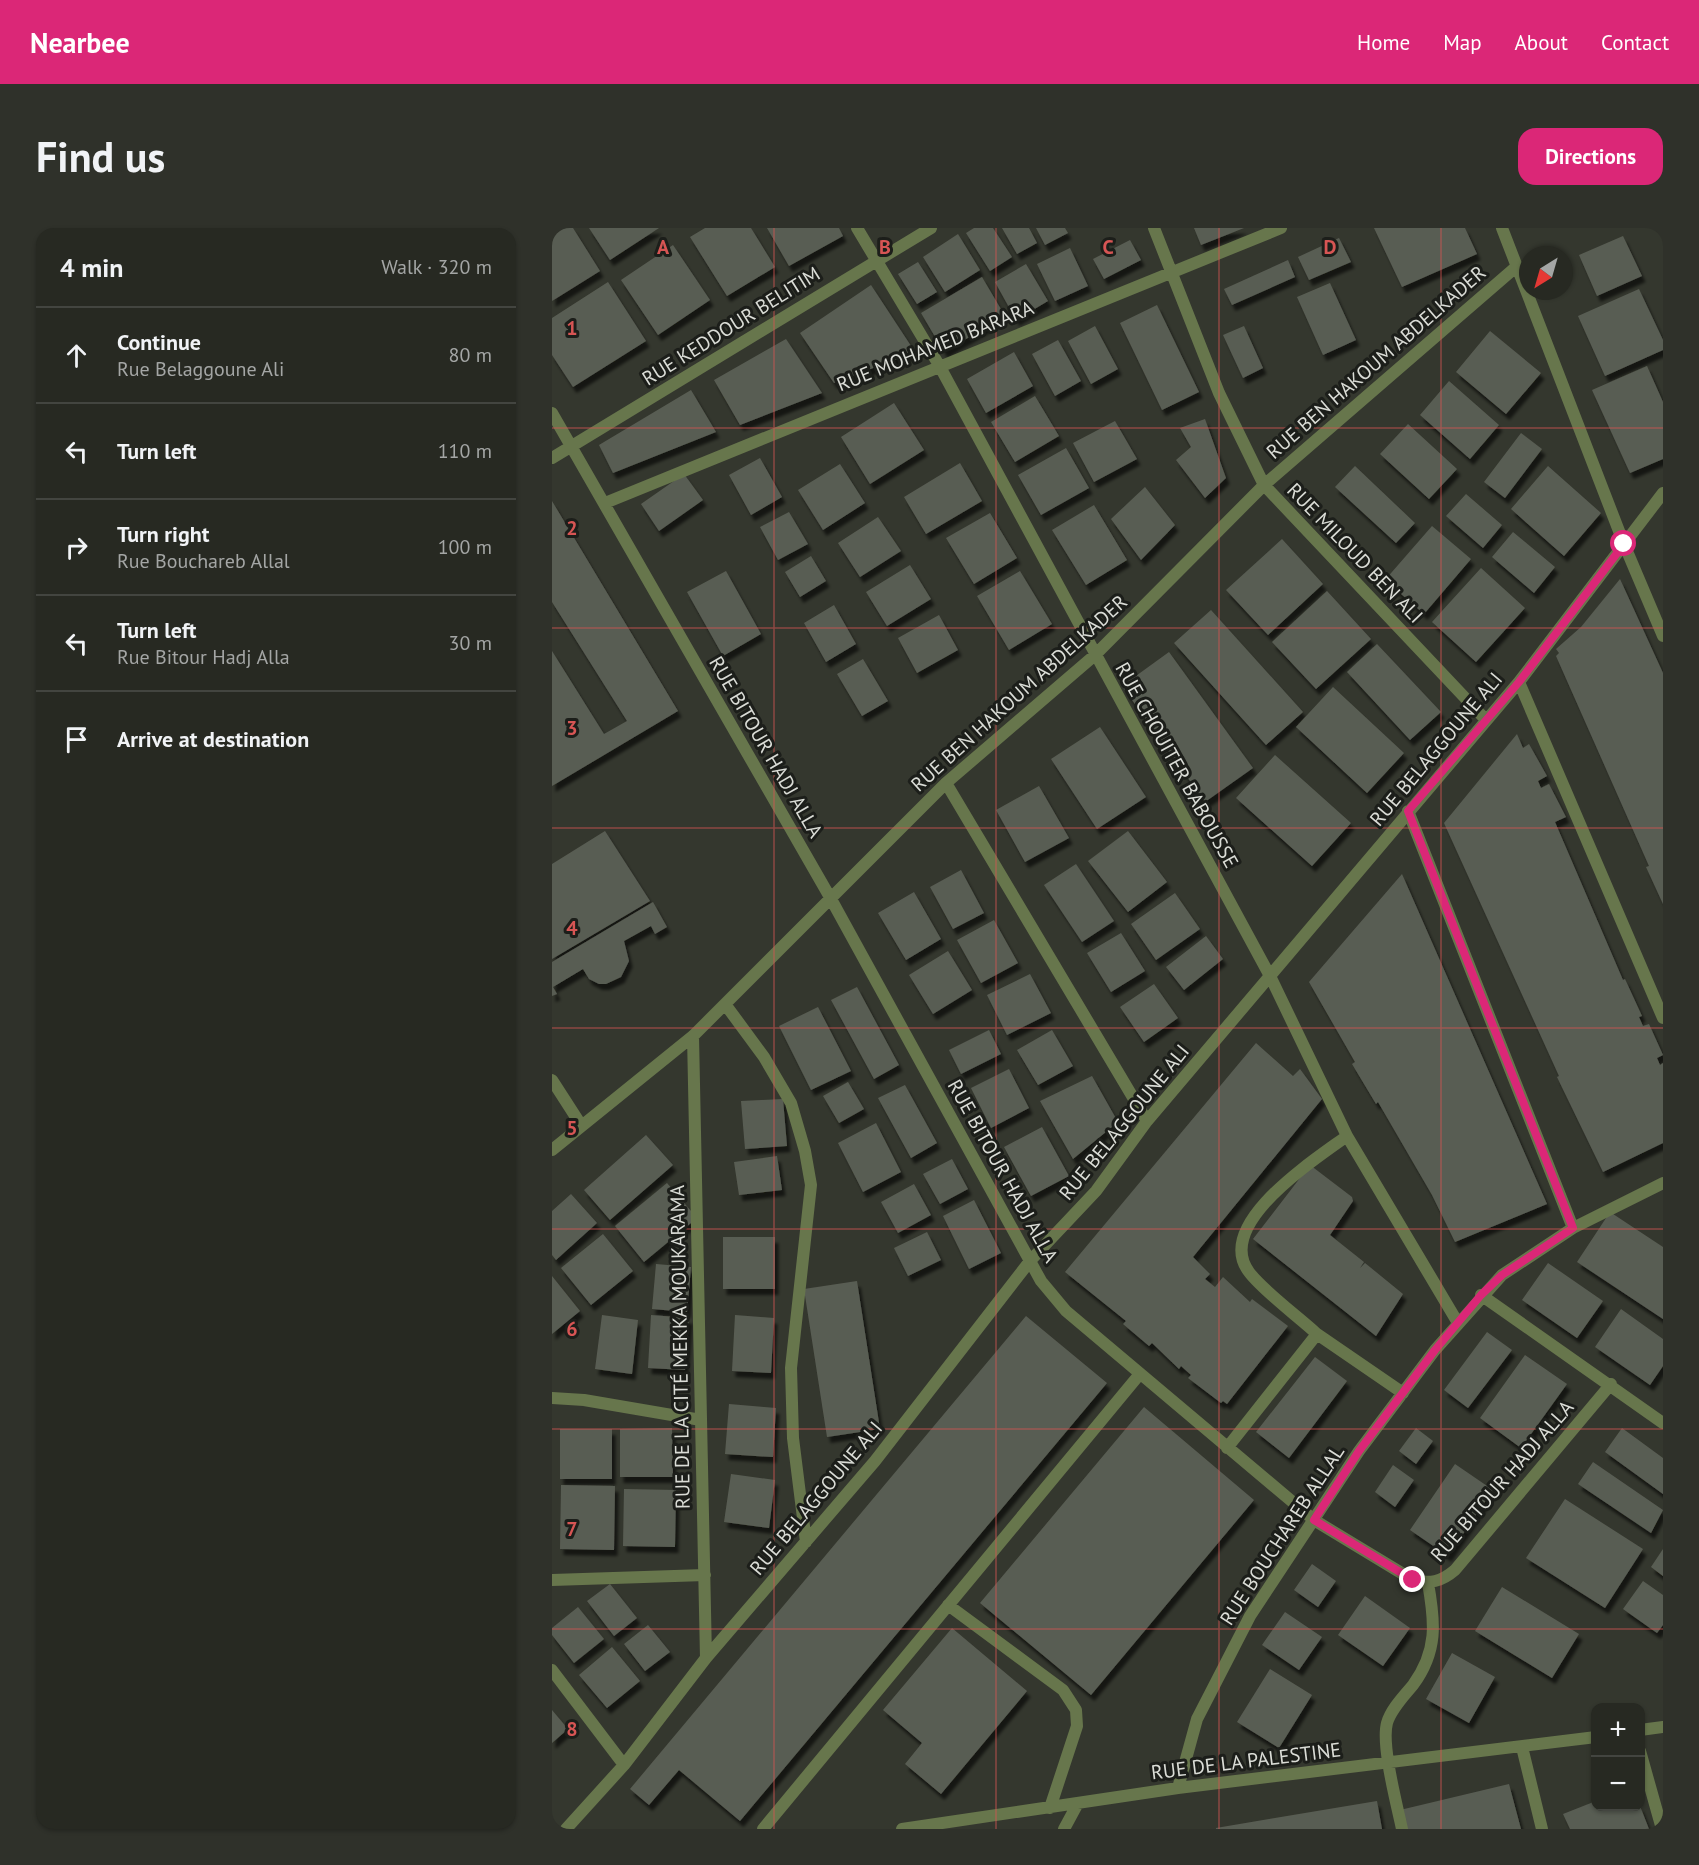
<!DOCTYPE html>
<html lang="en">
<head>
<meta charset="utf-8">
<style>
	body { margin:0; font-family:"PT Sans",sans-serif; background:#2f312a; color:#f1f3f6 }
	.controls { position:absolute; right:18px; bottom:18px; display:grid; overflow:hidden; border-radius:12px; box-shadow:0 2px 4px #0004 }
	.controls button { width:54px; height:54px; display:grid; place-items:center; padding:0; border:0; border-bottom:2px solid #434540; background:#272922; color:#f1f3f6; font:30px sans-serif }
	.compass { position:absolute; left:967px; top:18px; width:54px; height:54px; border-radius:50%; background:#272922; box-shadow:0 2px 4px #0004; rotate:217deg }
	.stop { position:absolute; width:18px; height:18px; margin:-14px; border:4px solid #db2777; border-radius:50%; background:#fff }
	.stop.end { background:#db2777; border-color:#fff; box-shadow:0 2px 6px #0008 }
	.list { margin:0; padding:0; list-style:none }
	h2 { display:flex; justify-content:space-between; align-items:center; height:78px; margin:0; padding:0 24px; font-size:26px }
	h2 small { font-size:20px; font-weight:400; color:#a4a6a5 }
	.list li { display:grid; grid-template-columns:39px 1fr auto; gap:18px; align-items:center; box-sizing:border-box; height:96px; padding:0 24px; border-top:2px solid #434540 }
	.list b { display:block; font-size:22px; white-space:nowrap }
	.list p { margin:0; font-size:20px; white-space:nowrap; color:#a4a6a5 }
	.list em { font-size:20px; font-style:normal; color:#a4a6a5 }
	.icon { flex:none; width:33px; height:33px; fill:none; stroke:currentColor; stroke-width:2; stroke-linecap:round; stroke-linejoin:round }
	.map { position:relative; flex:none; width:1111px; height:1601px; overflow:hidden; border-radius:18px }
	header { display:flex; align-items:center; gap:36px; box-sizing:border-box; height:84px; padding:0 30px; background:#db2777; color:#fff }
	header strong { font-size:28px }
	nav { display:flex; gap:33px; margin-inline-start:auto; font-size:21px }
	.intro { display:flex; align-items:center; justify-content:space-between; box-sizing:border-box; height:144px; padding:0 36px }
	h1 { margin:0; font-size:42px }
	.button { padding:15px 27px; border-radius:18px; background:#db2777; color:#fff; font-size:21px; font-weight:700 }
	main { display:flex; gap:36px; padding:0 36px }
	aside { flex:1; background:#272922; border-radius:18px; box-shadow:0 2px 4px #0004 }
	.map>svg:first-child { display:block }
</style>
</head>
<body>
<header>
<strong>Nearbee</strong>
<nav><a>Home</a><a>Map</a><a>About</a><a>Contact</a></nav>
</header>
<div class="intro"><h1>Find us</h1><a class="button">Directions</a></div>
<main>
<aside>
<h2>4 min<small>Walk · 320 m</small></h2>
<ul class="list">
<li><svg class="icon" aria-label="ahead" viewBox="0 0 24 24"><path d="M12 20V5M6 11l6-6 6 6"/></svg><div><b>Continue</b><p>Rue Belaggoune Ali</p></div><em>80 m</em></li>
<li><svg class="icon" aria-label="left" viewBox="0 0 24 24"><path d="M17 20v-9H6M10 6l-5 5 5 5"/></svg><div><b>Turn left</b></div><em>110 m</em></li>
<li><svg class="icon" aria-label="right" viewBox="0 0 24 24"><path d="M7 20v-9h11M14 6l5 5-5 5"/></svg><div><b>Turn right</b><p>Rue Bouchareb Allal</p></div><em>100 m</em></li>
<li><svg class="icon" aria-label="left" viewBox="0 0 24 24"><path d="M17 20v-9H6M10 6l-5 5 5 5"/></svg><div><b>Turn left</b><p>Rue Bitour Hadj Alla</p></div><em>30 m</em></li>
<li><svg class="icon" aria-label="arrive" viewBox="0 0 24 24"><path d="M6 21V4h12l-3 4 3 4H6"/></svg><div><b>Arrive at destination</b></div></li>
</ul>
</aside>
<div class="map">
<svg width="1111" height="1601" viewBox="0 0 1111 1601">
	<defs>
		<filter id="shadow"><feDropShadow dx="3.5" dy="6" stdDeviation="1.5" flood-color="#0009"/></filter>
	</defs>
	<rect width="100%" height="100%" fill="#34372e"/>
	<!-- building -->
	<path fill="#595d53" filter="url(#shadow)" d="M0 0H21L48 43 0 73Z
		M37 0H107L58 32Z
		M153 0H199L223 39 175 68 138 9Z
		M215 0H287L291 8 237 38Z
		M422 0H441L460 29 438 43 414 5Z
		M450 0H477L485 15 465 26Z
		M484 0H513L516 5 493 17Z
		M642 0H692L649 17Z
		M822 0H913L925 26 850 59Z
		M406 6 428 42 393 64 371 29Z
		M1071 8 1090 48 1045 68 1027 27Z
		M787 10 799 34 757 52 746 29Z
		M578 12 589 32 552 51 541 31Z
		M121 17 158 72 106 107 69 52Z
		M518 20 536 58 503 73 485 36Z
		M736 32 743 49 680 77 672 61Z
		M366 34 385 64 365 76 346 46Z
		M474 36 496 73 464 92 443 54Z
		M430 49 453 88 392 124 369 85Z
		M56 54 94 113 21 159 0 127V90Z
		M778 55 804 112 771 127 745 69Z
		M319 57 363 124 282 155 248 105Z
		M1087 61 1111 112V122L1053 148 1026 88Z
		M605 77 647 164 610 182 568 95Z
		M543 98 566 141 539 156 516 113Z
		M692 98 711 140 691 150 671 107Z
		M938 103 989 145 954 186 904 144Z
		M234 111 270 165 188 197 162 152Z
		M506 112 529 153 503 168 480 126Z
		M462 124 481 158 434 185 415 151Z
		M1095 138 1111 174V231L1078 245 1040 162Z
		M897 153 947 197 918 231 868 187Z
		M139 162 164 204 61 245 47 217Z
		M483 168 507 208 463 234 439 194Z
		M342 175 372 222 318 256 289 209Z
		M653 191 674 250 653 270 624 232 639 219 628 200Z
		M563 193 585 231 542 254 521 215Z
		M856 196 905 241 877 271 828 226Z
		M969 205 990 221 953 270 932 254Z
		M514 220 537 260 489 287 466 247Z
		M208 230 230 269 199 287 177 247Z
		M408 235 430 273 374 306 352 269Z
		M288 236 313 275 271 302 246 262Z
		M803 238 863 295 844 315 783 259Z
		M996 238 1049 285 1012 328 959 281Z
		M132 246 151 272 107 303 89 276Z
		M593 259 623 297 589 332 559 291Z
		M914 266 950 297 931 320 894 288Z
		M0 273 126 483 0 558V423L52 506 75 493 0 374Z
		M542 277 575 332 534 357 500 302Z
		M237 284 256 316 226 332 208 299Z
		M438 285 465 330 422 356 394 310Z
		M326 289 349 323 308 349 286 315Z
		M880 298 919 331 872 386 833 352Z
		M961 304 1003 339 982 365 940 329Z
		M730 311 771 356 716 407 674 362Z
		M259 328 274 353 248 369 233 344Z
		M358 337 379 371 335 398 314 364Z
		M929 340 973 380 924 434 880 394Z
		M174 343 209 406 171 428 135 364Z
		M468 343 500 396 457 422 425 368Z
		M1068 351 1111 445V676L1094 639 1097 638 1004 428 1007 425 1004 421 1029 399Z
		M775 363 819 411 764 461 720 414Z
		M282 377 304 416 274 434 252 395Z
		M659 382 751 484 714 517 622 415Z
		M387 387 406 422 365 445 346 410Z
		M825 416 889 484 858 512 795 444Z
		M617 424 701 540 653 574 570 458Z
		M311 431 336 473 310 488 285 446Z
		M781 459 852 525 815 565 744 499Z
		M548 499 594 569 545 601 499 531Z
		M965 506 971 520 977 516 995 548 986 553 989 560 997 556 1014 589 1003 594 1071 752 1073 751 1090 788 1087 789 1091 798 1097 796 1111 827 1105 830 1108 837 1111 835V915L1051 944 1005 849 1007 848 892 595Z
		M723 527 799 595 760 638 684 570Z
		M487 558 517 610 473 634 444 582Z
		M53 603 98 673 0 731V636Z
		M576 603 615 654 576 684 536 633Z
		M524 636 562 693 530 714 492 657Z
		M409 642 432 685 401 701 378 659Z
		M850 646 995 976 903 1014 880 967 826 874 824 876 800 836 803 834 757 754Z
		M362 664 389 711 354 732 326 685Z
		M623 665 648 701 604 732 579 696Z
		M101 674 115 699 103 706 99 698 72 713 77 733 69 749 54 756H47L37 751 31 741 1 759 5 766 0 768V734Z
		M442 692 466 735 429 755 405 712Z
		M569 705 593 743 559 764 535 725Z
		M654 708 671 731 632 762 614 739Z
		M396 723 420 762 381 786 357 747Z
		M478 746 499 785 455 807 435 767Z
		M602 756 626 790 592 814 568 779Z
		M305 759 347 837 322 851 279 772Z
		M266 779 299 843 259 862 227 798Z
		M437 802 449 826 409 846 397 822Z
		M500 802 521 838 486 857 465 822Z
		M704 815 741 848 748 841 770 871 641 1029 658 1046 653 1051 663 1059 671 1049 698 1074 700 1071 736 1098 675 1176 671 1173 669 1175 636 1150 639 1147 629 1138 627 1141 600 1115 597 1118 571 1096 574 1093 513 1044Z
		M457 841 477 880 439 900 419 860Z
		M540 848 566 894 521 931 488 873Z
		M296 854 312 881 287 895 271 868Z
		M353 857 385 915 359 930 326 870Z
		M231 871 235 918 193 921 189 873Z
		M324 895 349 944 311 964 286 915Z
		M490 899 517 948 479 968 452 919Z
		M94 907 121 937 58 992 32 962Z
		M225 928 230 962 187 967 182 934Z
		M400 931 416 961 388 976 371 946Z
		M758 937 800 969 801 973 778 1007 812 1034 808 1040 813 1035 851 1066 824 1108 701 1011Z
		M115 955 145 990 92 1034 63 998Z
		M362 956 379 987 346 1005 329 974Z
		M19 966 45 995 4 1032 0 1027V983Z
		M422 972 449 1025 417 1041 391 988Z
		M1058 984 1111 1019V1091L1025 1034Z
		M375 1004 389 1032 356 1048 342 1020Z
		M51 1006 81 1043 39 1077 9 1040Z
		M171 1009H223V1061H171Z
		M996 1035 1051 1073 1025 1110 970 1072Z
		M104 1036 139 1039 135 1084 100 1081Z
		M0 1048 28 1083 0 1106Z
		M305 1053 328 1201 275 1209 252 1061Z
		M1069 1081 1111 1111V1138L1098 1157 1043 1119Z
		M50 1087 86 1092 80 1146 43 1141Z
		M99 1087 137 1090 133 1142 96 1140Z
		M183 1087 222 1090 219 1145 180 1143Z
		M474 1088 555 1155 188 1593 127 1542 97 1577 78 1561Z
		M935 1104 960 1122 916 1180 892 1162Z
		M973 1127 1015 1156 969 1220 928 1190Z
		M763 1129 795 1153 737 1230 704 1204Z
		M177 1176 224 1180 221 1229 173 1226Z
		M592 1179 702 1272 539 1467 428 1375Z
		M120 1200 121 1249H68V1201Z
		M864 1200 881 1213 864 1236 847 1223Z
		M1070 1200 1111 1230V1266L1053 1224Z
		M8 1201H60V1251H8Z
		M1041 1234 1111 1282 1099 1305 1026 1256Z
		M903 1236 941 1262 896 1328 858 1302Z
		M841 1237 862 1252 843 1279 823 1264Z
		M179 1246 223 1252 217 1300 172 1294Z
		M9 1257 63 1258 62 1322 8 1321Z
		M72 1261 124 1262 123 1319 71 1318Z
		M1013 1271 1091 1321 1053 1380 974 1330Z
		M1111 1321V1348L1099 1339Z
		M760 1336 784 1353 766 1379 742 1362Z
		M1091 1353 1111 1367V1397L1105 1405 1071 1381Z
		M58 1356 85 1390 62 1408 35 1373Z
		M950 1359 1027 1406 1000 1450 923 1403Z
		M813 1368 858 1400 831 1438 786 1407Z
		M26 1379 52 1411 22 1435 0 1407V1400Z
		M733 1384 770 1409 747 1442 710 1417Z
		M96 1397 118 1424 93 1443 72 1416Z
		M400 1400 475 1463 389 1566 353 1536 370 1515 331 1482Z
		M60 1419 88 1453 55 1480 27 1447Z
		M900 1425 943 1449 917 1495 874 1471Z
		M718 1441 760 1467 727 1520 685 1494Z
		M0 1482 16 1501 0 1515Z
		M957 1556 969 1601H853L848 1582Z
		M825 1573 830 1601H664V1600Z
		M1044 1573V1578H1088L1097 1601H1018L1011 1586Z"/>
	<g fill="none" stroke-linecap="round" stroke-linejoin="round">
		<!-- minor -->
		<path stroke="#67764c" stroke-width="12" d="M305 0 387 137 719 750 795 908 906 1095
			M602 0 667 165 712 257 934 492
			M950 0 1072 316 1111 408
			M0 185 279 671 489 1053 514 1083 762 1292 861 1352C878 1356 889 1354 903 1342L1059 1156
			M0 230 379 0
			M53 275 729 0
			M967 454 1111 790
			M394 555 595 893
			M856 583 1021 1000
			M173 776 212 829 239 875 253 923 259 957 239 1140 241 1210 254 1314
			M141 808 154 1430
			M0 852 29 897
			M0 922 141 808 394 555 543 427 712 257 964 39
			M929 1067 1111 1195
			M765 1106 851 1165
			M0 1170 32 1172 149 1192
			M675 1220 765 1106C747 1089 711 1063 697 1044 661 996 764 931 795 908
			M0 1352 153 1347
			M396 1377 511 1462 524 1482 525 1498 498 1580
			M0 1442 72 1537
			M1088 1502 1111 1499
			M970 1519 990 1601
			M1088 1523 1110 1601
			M626 1560 645 1491 698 1388 807 1223 883 1122 950 1047 1021 1000 1111 955
			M14 1601 72 1537 154 1430 323 1233 478 1033 544 963 595 893 967 454 1111 265
			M211 1601 587 1147
			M350 1601 626 1560 1044 1509
			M512 1601 525 1577
			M850 1601C845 1577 829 1517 835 1495 839 1481 852 1468 861 1457 886 1423 883 1394 876 1355"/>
	</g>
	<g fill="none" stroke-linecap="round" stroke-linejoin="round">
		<!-- route -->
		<path stroke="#db2777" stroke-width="8" d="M861 1352 762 1292 807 1223 883 1122 929 1067 950 1047 1021 1000 856 583 967 454 1072 316"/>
	</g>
	<!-- grid -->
	<path fill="none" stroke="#d75554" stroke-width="1.5" stroke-opacity="0.55" d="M222 0V1601M444 0V1601M667 0V1601M889 0V1601M0 200H1111M0 400H1111M0 600H1111M0 800H1111M0 1001H1111M0 1201H1111M0 1401H1111"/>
	<g text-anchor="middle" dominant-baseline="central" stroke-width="6" stroke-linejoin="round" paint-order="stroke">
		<!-- street labels -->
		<g font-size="20" fill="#dadcd6" stroke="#1c1e1a">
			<text transform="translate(179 98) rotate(-32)">RUE KEDDOUR BELITIM</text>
			<text transform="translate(383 118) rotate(-22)">RUE MOHAMED BARARA</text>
			<text transform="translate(824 134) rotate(-41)">RUE BEN HAKOUM ABDELKADER</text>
			<text transform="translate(803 325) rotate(46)">RUE MILOUD BEN ALI</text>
			<text transform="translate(467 465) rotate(-42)">RUE BEN HAKOUM ABDELKADER</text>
			<text transform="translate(214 519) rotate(60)">RUE BITOUR HADJ ALLA</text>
			<text transform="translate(884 521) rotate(-50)">RUE BELAGGOUNE ALI</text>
			<text transform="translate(625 537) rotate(61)">RUE CHOUITER BABOUSSE</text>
			<text transform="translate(572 894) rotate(-51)">RUE BELAGGOUNE ALI</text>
			<text transform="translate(451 943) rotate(61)">RUE BITOUR HADJ ALLA</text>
			<text transform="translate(128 1119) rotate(-91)">RUE DE LA CITÉ MEKKA MOUKARAMA</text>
			<text transform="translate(950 1253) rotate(-49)">RUE BITOUR HADJ ALLA</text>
			<text transform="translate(264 1270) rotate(-50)">RUE BELAGGOUNE ALI</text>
			<text transform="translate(730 1307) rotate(-57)">RUE BOUCHAREB ALLAL</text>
			<text transform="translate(694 1533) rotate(-7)">RUE DE LA PALESTINE</text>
		</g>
	</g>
	<g font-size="20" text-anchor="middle" font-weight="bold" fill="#d75554" stroke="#1c1e1a" stroke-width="6" stroke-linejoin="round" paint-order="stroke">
		<text x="111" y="26">A</text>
		<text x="333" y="26">B</text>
		<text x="556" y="26">C</text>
		<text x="778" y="26">D</text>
		<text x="20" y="107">1</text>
		<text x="20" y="307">2</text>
		<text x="20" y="507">3</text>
		<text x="20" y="707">4</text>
		<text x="20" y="907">5</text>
		<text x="20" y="1108">6</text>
		<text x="20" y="1308">7</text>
		<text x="20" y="1508">8</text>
	</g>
</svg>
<div class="controls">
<button>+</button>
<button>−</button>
</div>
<svg class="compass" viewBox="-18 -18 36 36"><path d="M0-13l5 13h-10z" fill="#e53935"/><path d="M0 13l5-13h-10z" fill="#a4a6a5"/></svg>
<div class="stop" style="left:1072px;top:316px"></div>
<div class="stop end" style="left:861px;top:1352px"></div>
</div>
</main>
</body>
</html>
